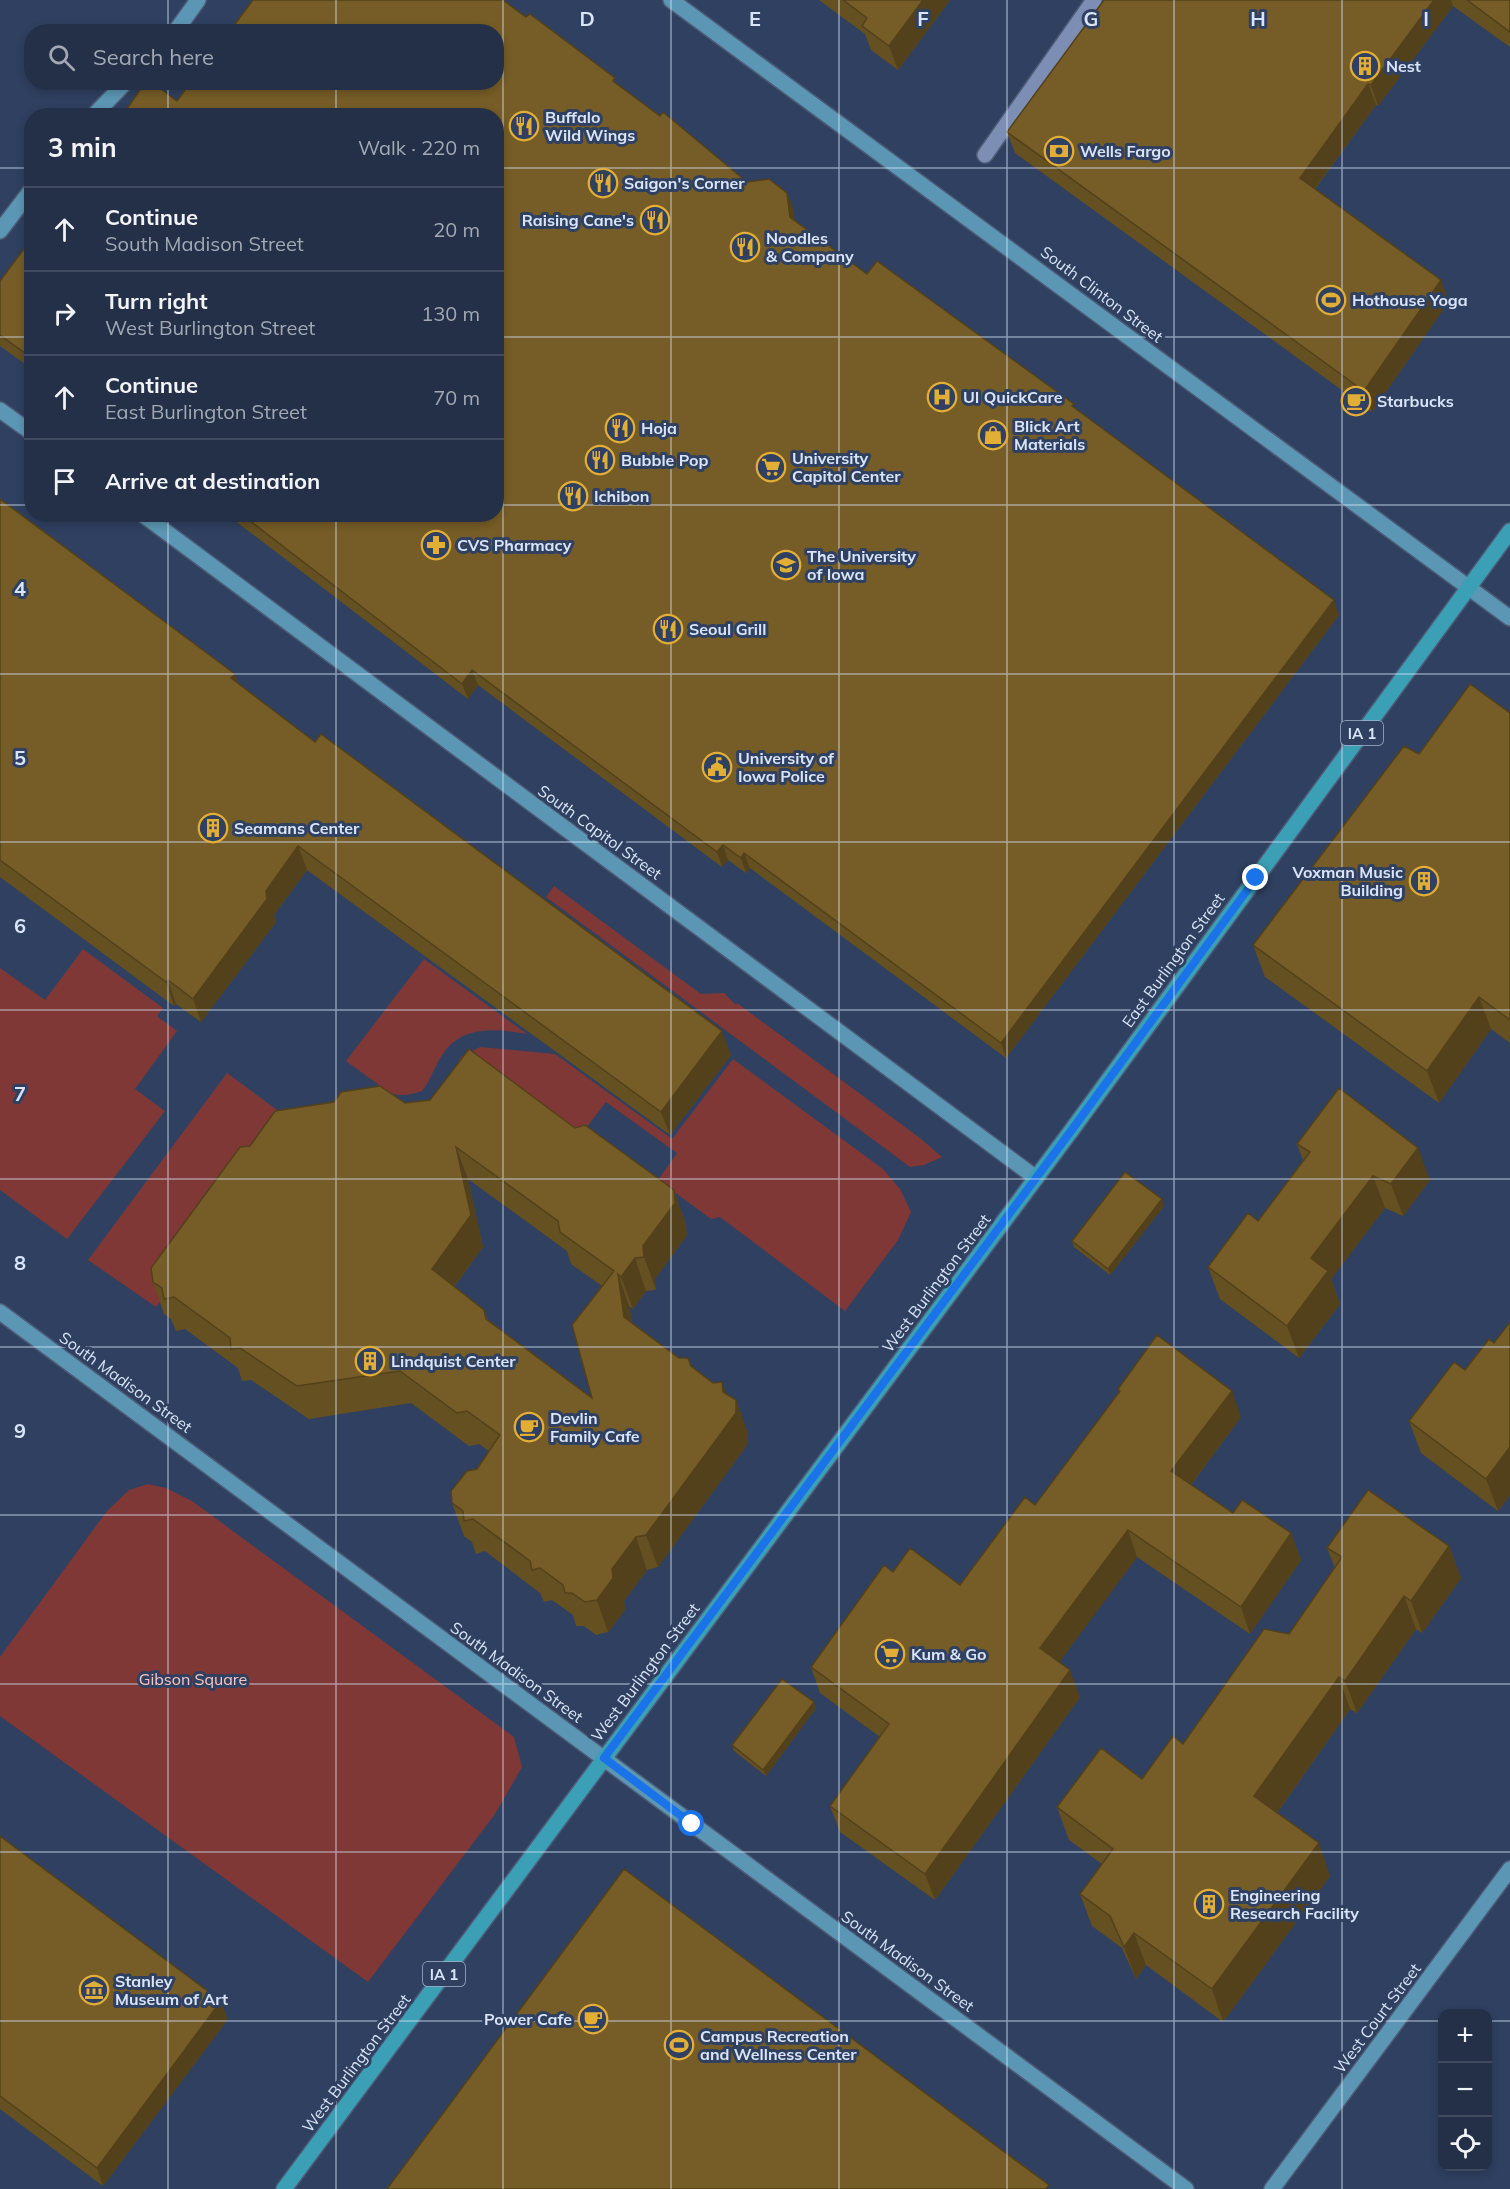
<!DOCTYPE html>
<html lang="en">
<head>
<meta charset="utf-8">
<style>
	body { margin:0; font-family:Mulish,sans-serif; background:#2f3c52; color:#f1f3f6 }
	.controls { position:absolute; right:18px; bottom:18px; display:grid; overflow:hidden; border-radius:12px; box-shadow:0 3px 9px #0003 }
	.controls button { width:54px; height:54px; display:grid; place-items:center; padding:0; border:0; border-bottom:2px solid #404b60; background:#233048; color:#f1f3f6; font:30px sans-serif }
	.stop { position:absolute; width:18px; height:18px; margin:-14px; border:4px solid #1a73e8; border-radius:50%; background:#fff }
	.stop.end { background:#1a73e8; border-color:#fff; box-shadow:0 2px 6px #0008 }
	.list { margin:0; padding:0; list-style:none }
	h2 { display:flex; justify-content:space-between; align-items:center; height:78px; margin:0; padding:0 24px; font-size:26px }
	h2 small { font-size:20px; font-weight:400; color:#a3a9b4 }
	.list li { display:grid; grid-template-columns:39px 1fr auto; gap:18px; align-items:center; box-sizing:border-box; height:84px; padding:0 24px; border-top:2px solid #404b60 }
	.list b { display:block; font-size:22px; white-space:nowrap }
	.list p { margin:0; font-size:20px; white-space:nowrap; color:#a3a9b4 }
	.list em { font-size:20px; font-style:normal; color:#a3a9b4 }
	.icon { flex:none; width:33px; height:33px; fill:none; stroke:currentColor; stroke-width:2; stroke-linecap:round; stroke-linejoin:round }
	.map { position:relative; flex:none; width:1510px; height:2189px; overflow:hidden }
	.search { position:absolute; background:#233048; box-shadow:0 3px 9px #0003; left:24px; top:24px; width:480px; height:66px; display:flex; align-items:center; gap:15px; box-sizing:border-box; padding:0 21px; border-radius:24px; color:#a3a9b4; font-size:22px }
	.panel { position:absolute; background:#233048; box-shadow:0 3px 9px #0003; left:24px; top:108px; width:480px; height:414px; border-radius:24px }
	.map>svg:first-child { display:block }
</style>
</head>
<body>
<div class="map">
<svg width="1510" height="2189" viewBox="0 0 1510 2189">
	<rect width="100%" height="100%" fill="#2f4060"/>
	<!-- green -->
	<path fill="#7f3836" d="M554 886 701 994 724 993 736 1005 737 1003 920 1138 942 1157 924 1165 910 1167 546 897Z
		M83 949 163 1008 157 1016 177 1031 135 1089 165 1111 67 1239 0 1190V968L45 1000Z
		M424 959 527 1034C499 1029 465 1025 445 1051 435 1063 432 1079 422 1091 405 1097 394 1096 377 1089L379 1085 346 1061Z
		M480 1047 555 1054 672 1139 733 1059 883 1169 900 1189 911 1212 898 1240 845 1311 720 1217 711 1219 658 1180 677 1153 606 1102 572 1146 456 1110 420 1109 446 1088 461 1057Z
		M227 1073 299 1126 156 1307 88 1260Z
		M148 1484 166 1488 192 1501 514 1737 522 1767 495 1814 368 1982 0 1716V1657L107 1511 129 1490Z"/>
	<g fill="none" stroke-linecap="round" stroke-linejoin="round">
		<!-- street casing -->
		<g stroke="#4d5b76" stroke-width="18">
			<path id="street" d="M985 155 1094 0"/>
		</g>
		<!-- secondary casing -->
		<g stroke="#4d5b76" stroke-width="18">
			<path id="secondary" d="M671 0 1510 618
				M175 32 198 0
				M93 116 126 82
				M0 231 32 189
				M0 410 32 433
				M142 514 1036 1178
				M0 1312 1186 2189
				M1272 2189 1510 1869"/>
		</g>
		<!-- primary casing -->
		<g stroke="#4d5b76" stroke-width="18">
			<path id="primary" d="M284 2189 1071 1131 1510 531"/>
		</g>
		<!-- street -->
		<use href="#street" stroke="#7c8eb3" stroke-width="15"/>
		<!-- secondary -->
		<use href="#secondary" stroke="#5b97b4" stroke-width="15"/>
		<!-- primary -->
		<use href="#primary" stroke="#3b9fb5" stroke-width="15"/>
	</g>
	<!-- wall -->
	<path fill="#655022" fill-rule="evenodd" d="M819 0H950L898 70 871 50 865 34Z
		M1104 0H1510V47L1453 6 1378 106 1376 105 1315 189 1449 301 1372 412 1015 153 1007 132Z
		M618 85 747 182 793 208 794 220 867 274 1076 409 1339 615 1006 1058 750 868 746 873 728 860 722 867 478 685 468 699 280 555 226 514H496L177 101Z
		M32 238V369L0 346V281Z
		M0 499 238 684 731 1055 670 1135 307 870 274 915 276 922 201 1022 176 1004 174 1006 0 877Z
		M1510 713V1043L1491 1029 1439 1103 1265 977 1253 945 1419 754Z
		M405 1103 575 1128 674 1190 685 1222 687 1235 655 1279 656 1290 646 1291 633 1309 629 1306 632 1323 727 1394 736 1400 748 1433 747 1445 658 1567 647 1570 624 1601 625 1610 608 1632 596 1635 584 1626H576L573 1615 552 1600 544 1602 540 1593 485 1551 476 1554 472 1542 464 1536 452 1503 489 1451 479 1444 469 1446 411 1403 309 1419 251 1380 242 1381 238 1368 185 1329 176 1331 171 1319 164 1314 153 1282 250 1146ZM468 1179 567 1251 571 1264 602 1286 592 1398 488 1320 484 1310 454 1287 483 1247Z
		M1297 1144 1430 1180 1403 1216 1385 1208 1331 1279 1340 1304 1299 1358 1220 1299 1208 1267 1258 1221 1303 1160Z
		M1164 1206 1110 1275 1074 1247 1072 1241Z
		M1510 1322V1495L1498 1511 1421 1453 1409 1421 1494 1343Z
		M1118 1389 1241 1417 1191 1485 1233 1513 1291 1533 1301 1560 1250 1634 1137 1557 1059 1662 1080 1697 935 1900 840 1832 830 1806 880 1737 820 1693 811 1667 893 1572 960 1585 1035 1505 1119 1392Z
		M1449 1546 1461 1578 1422 1633 1416 1629 1357 1713 1350 1709 1277 1813 1330 1876 1223 2022 1146 1965 1136 1979 1122 1948 1092 1926 1080 1894 1102 1864 1069 1840 1057 1807 1142 1779 1183 1744 1289 1634 1335 1568 1327 1548Z
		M816 1708 766 1776 734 1751 732 1745Z
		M0 1836 228 2019 103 2186 0 2109Z"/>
	<!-- shaded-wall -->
	<path fill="#53411b" d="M923 0H950L898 70 889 46Z
		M1434 0H1451L1453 6 1378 106 1371 85Z
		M1368 84 1376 105 1307 199 1300 178Z
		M787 193 793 208 796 232 790 217Z
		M1441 280 1449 301 1372 412 1364 391Z
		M1334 600 1339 615 1006 1058 1001 1043Z
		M472 670 478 685 468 699 462 684Z
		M235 674 243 697 231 678Z
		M723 845 728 860 722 867 717 852Z
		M298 846 307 870 274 915 276 922 201 1022 193 999 266 891Z
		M744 853 750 868 746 873 741 858Z
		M168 980 176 1004 174 1006 166 982Z
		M1479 997 1491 1029 1439 1103 1427 1071Z
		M722 1031 731 1055 670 1135 661 1112Z
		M456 1147 468 1179 483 1247 443 1301 432 1269Z
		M1418 1148 1430 1180 1403 1216 1391 1184Z
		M1373 1176 1385 1208 1331 1279 1340 1304 1299 1358 1287 1326 1311 1258Z
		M674 1190 685 1222 687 1235 655 1279 656 1290 644 1257 643 1246Z
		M1162 1199 1164 1206 1110 1275 1108 1269Z
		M635 1258 646 1291 633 1309 621 1277Z
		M618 1274 629 1306 636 1349 624 1317Z
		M722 1382 734 1415 736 1400 748 1433 747 1445 658 1567 646 1535 723 1392Z
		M1232 1391 1241 1417 1181 1498 1171 1471Z
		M1510 1447V1495L1498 1511 1486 1479Z
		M1128 1530 1137 1557 1050 1675 1040 1648Z
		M1291 1533 1301 1560 1250 1634 1241 1607Z
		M636 1537 647 1570 624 1601 625 1610 608 1632 597 1600 612 1569Z
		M1449 1546 1461 1578 1422 1633 1411 1601Z
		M1404 1596 1416 1629 1357 1713 1345 1681Z
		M1070 1670 1080 1697 935 1900 925 1874Z
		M1339 1677 1350 1709 1266 1828 1254 1796Z
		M814 1702 816 1708 766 1776 763 1770Z
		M1319 1843 1330 1876 1223 2022 1212 1989Z
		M1134 1933 1146 1965 1136 1979 1124 1947Z
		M221 2001 228 2019 103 2186 97 2168Z"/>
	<!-- building -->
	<path fill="#765d27" stroke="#53411b" stroke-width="1.5" fill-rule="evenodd" d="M253 0H503L526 17 530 14 615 78 613 81 660 116 663 112 747 182 769 179 787 193 790 217 867 274 877 261 1074 404 1072 406 1334 600 1001 1043 744 853 741 858 723 845 717 852 472 670 462 684 241 514H496V116H122L140 90 157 86 177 101 191 82H496V32H229Z
		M843 0H923L889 46 862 26 867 18Z
		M1104 0H1434L1371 85 1368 84 1300 178 1441 280 1364 391 1007 132Z
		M1467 0H1510V32Z
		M32 238V358L0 335V281Z
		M0 499 235 674 231 678 315 742 321 734 722 1031 661 1112 298 846 266 891 267 899 193 999 168 980 166 982 0 860Z
		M1470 684 1510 713V1020L1479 997 1427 1071 1253 945 1404 746 1419 754Z
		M469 1049 575 1128 585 1125 674 1190 675 1203 643 1246 644 1257 635 1258 621 1277 618 1274 624 1317 679 1358H688L691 1366 713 1383 722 1382 723 1392 736 1400V1413L646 1535 636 1537 612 1569 613 1578 597 1600 585 1602 572 1593H565L563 1585 540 1568 532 1570 530 1561 473 1519 464 1521 463 1511 452 1503 451 1491 467 1471 477 1469 500 1435 467 1411 457 1413 400 1371 297 1386 240 1348 231 1349 230 1338 174 1297 164 1299 162 1288 153 1282 151 1268 240 1147 250 1146 275 1111 334 1102 341 1092 380 1086 405 1103 430 1100ZM456 1147 558 1221 560 1232 614 1271 572 1325 592 1398 486 1319 484 1310 432 1269 471 1215Z
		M1339 1088 1418 1148 1391 1184 1373 1176 1311 1258 1328 1271 1287 1326 1208 1267 1248 1213 1258 1221 1310 1152 1297 1144Z
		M1125 1172 1162 1199 1108 1269 1072 1241Z
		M1510 1322V1447L1486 1479 1409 1421 1454 1362 1465 1370 1489 1339 1494 1343Z
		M1157 1335 1232 1391 1171 1471 1233 1513 1242 1500 1291 1533 1241 1607 1128 1530 1040 1648 1070 1670 925 1874 830 1806 889 1724 811 1667 884 1565 893 1572 910 1548 960 1585 1025 1497 1035 1505 1120 1391 1118 1389Z
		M1368 1490 1449 1546 1411 1601 1404 1596 1345 1681 1339 1677 1254 1796 1319 1843 1212 1989 1134 1933 1124 1947 1110 1916 1080 1894 1113 1849 1057 1807 1101 1748 1142 1779 1173 1736 1183 1744 1264 1629 1289 1634 1342 1557 1327 1548Z
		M782 1679 814 1702 763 1770 732 1745Z
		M0 1836 221 2001 97 2168 0 2096Z
		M624 1869 1049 2185 1046 2189H387Z"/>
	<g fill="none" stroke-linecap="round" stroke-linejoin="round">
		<!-- route -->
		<path stroke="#1a73e8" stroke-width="8" d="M692 1824 604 1758 1071 1131 1256 878"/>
	</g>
	<!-- grid -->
	<path fill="none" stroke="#d9e4f8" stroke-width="1.5" stroke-opacity="0.55" d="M168 0V32M336 0V32M503 0V2189M671 0V2189M839 0V2189M1007 0V2189M1174 0V2189M1342 0V2189M168 82V116M336 82V116M0 168H32M496 168H1510M0 337H32M496 337H1510M0 505H32M496 505H1510M168 514V2189M336 514V2189M0 674H1510M0 842H1510M0 1010H1510M0 1179H1510M0 1347H1510M0 1515H1510M0 1684H1510M0 1852H1510M0 2021H1442M1488 2021H1510"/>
	<!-- icons -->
	<defs>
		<g id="building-ring" transform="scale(1.5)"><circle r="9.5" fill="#2f4060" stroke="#e3ae35" stroke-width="1.5"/><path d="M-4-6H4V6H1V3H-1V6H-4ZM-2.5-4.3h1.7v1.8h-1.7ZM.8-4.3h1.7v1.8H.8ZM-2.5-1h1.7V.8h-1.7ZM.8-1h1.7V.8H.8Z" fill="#e3ae35"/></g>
		<g id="restaurant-ring" transform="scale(1.5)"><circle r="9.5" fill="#2f4060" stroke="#e3ae35" stroke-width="1.5"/><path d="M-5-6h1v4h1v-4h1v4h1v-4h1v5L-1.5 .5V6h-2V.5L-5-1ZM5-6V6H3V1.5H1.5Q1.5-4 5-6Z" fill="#e3ae35"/></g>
		<g id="bank-ring" transform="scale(1.5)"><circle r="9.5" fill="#2f4060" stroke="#e3ae35" stroke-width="1.5"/><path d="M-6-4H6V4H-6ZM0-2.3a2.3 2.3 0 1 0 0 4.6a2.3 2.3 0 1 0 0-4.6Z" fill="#e3ae35"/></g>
		<g id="stadium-ring" transform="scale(1.5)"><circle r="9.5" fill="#2f4060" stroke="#e3ae35" stroke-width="1.5"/><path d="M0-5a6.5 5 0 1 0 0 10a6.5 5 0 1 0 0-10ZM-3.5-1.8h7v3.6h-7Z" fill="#e3ae35"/></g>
		<g id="hospital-ring" transform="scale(1.5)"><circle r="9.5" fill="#2f4060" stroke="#e3ae35" stroke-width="1.5"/><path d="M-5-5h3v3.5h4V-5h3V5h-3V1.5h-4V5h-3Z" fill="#e3ae35"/></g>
		<g id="cafe-ring" transform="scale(1.5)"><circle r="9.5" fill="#2f4060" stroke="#e3ae35" stroke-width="1.5"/><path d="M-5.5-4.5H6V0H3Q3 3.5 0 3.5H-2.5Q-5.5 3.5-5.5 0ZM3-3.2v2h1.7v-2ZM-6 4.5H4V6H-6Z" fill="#e3ae35"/></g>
		<g id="shop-ring" transform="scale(1.5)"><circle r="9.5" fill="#2f4060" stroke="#e3ae35" stroke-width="1.5"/><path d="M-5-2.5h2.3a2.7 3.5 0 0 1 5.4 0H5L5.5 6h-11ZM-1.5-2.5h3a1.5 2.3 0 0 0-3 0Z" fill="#e3ae35"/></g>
		<g id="supermarket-ring" transform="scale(1.5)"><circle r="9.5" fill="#2f4060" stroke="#e3ae35" stroke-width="1.5"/><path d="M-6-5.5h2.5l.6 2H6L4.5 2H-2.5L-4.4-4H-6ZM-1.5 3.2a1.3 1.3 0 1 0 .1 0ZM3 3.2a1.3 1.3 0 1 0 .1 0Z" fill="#e3ae35"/></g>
		<g id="pharmacy-ring" transform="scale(1.5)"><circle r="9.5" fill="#2f4060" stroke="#e3ae35" stroke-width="1.5"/><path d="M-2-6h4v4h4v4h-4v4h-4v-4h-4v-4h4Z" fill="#e3ae35"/></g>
		<g id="university-ring" transform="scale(1.5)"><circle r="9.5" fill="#2f4060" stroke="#e3ae35" stroke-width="1.5"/><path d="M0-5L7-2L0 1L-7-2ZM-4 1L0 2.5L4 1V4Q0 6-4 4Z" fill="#e3ae35"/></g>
		<g id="civic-ring" transform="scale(1.5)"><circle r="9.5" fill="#2f4060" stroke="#e3ae35" stroke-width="1.5"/><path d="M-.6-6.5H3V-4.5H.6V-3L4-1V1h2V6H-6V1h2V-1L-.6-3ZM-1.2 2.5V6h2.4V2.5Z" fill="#e3ae35"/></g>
		<g id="museum-ring" transform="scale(1.5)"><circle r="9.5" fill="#2f4060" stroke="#e3ae35" stroke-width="1.5"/><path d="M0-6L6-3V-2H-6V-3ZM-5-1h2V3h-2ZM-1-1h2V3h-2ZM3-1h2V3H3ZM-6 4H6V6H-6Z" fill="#e3ae35"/></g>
	</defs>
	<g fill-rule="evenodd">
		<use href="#building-ring" x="1365" y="66"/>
		<use href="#restaurant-ring" x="524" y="126"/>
		<use href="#bank-ring" x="1059" y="151"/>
		<use href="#restaurant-ring" x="603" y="183"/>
		<use href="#restaurant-ring" x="655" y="220"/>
		<use href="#restaurant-ring" x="745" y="247"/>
		<use href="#stadium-ring" x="1331" y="300"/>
		<use href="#hospital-ring" x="942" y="397"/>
		<use href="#cafe-ring" x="1356" y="401"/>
		<use href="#restaurant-ring" x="620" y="428"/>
		<use href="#shop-ring" x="993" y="435"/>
		<use href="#restaurant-ring" x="600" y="460"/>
		<use href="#supermarket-ring" x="771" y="467"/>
		<use href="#restaurant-ring" x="573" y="496"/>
		<use href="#pharmacy-ring" x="436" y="545"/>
		<use href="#university-ring" x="786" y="565"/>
		<use href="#restaurant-ring" x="668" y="629"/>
		<use href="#civic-ring" x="717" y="767"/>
		<use href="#building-ring" x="213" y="828"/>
		<use href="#building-ring" x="1424" y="881"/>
		<use href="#building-ring" x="370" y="1361"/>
		<use href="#cafe-ring" x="529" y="1427"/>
		<use href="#supermarket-ring" x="890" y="1654"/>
		<use href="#building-ring" x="1209" y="1904"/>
		<use href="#museum-ring" x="94" y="1990"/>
		<use href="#cafe-ring" x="593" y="2019"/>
		<use href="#stadium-ring" x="679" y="2045"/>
	</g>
	<g text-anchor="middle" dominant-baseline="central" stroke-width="6" stroke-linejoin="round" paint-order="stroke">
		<!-- shield labels -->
		<g fill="#2f4060" stroke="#a6b3ca" stroke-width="1.5">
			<rect x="1341" y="721" width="42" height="24" rx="4.5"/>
			<rect x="423" y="1962" width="42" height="24" rx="4.5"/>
		</g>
		<g font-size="15" font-weight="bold" fill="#d9e4f8">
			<text x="1362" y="733">IA 1</text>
			<text x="444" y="1974">IA 1</text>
		</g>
		<!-- poi labels -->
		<g font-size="16" font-weight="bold" fill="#d9e4f8" stroke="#2f4060" text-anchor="start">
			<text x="1386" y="66">Nest</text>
			<text x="545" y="117">Buffalo<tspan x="545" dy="18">Wild Wings</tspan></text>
			<text x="1080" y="151">Wells Fargo</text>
			<text x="624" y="183">Saigon's Corner</text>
			<text x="634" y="220" text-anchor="end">Raising Cane's</text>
			<text x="766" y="238">Noodles<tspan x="766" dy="18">&amp; Company</tspan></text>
			<text x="1352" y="300">Hothouse Yoga</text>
			<text x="963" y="397">UI QuickCare</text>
			<text x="1377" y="401">Starbucks</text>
			<text x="1014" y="426">Blick Art<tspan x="1014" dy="18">Materials</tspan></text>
			<text x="641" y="428">Hoja</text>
			<text x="792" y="458">University<tspan x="792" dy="18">Capitol Center</tspan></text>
			<text x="621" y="460">Bubble Pop</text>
			<text x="594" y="496">Ichibon</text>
			<text x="457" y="545">CVS Pharmacy</text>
			<text x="807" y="556">The University<tspan x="807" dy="18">of Iowa</tspan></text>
			<text x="689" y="629">Seoul Grill</text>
			<text x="738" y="758">University of<tspan x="738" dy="18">Iowa Police</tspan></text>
			<text x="234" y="828">Seamans Center</text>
			<text x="1403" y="872" text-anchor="end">Voxman Music<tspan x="1403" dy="18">Building</tspan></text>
			<text x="391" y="1361">Lindquist Center</text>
			<text x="550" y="1418">Devlin<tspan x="550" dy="18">Family Cafe</tspan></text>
			<text x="911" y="1654">Kum &amp; Go</text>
			<text x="1230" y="1895">Engineering<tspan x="1230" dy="18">Research Facility</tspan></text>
			<text x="115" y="1981">Stanley<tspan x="115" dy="18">Museum of Art</tspan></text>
			<text x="572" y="2019" text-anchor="end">Power Cafe</text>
			<text x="700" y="2036">Campus Recreation<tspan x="700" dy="18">and Wellness Center</tspan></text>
		</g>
		<!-- street labels -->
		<g font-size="16" fill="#d9e4f8" stroke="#2f4060">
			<text transform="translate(1102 294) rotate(37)">South Clinton Street</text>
			<text transform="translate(600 832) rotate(36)">South Capitol Street</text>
			<text transform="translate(1173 960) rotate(-54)">East Burlington Street</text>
			<text transform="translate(936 1283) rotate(-53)">West Burlington Street</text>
			<text transform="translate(126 1382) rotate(36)">South Madison Street</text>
			<text transform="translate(517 1672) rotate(36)">South Madison Street</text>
			<text transform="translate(645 1672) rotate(-53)">West Burlington Street</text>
			<text transform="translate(908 1961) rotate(36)">South Madison Street</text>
			<text transform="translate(1377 2018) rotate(-53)">West Court Street</text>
			<text transform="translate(356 2063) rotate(-53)">West Burlington Street</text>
		</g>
		<!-- park labels -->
		<g font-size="16" fill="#fcc4c0" stroke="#2f4060">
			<text x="193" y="1679">Gibson Square</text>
		</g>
	</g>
	<g font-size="20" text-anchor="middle" font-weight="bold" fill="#d9e4f8" stroke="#2f4060" stroke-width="6" stroke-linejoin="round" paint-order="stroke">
		<text x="587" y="26">D</text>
		<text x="755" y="26">E</text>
		<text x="923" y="26">F</text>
		<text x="1091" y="26">G</text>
		<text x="1258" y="26">H</text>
		<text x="1426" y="26">I</text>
		<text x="20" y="596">4</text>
		<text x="20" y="765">5</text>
		<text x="20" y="933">6</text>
		<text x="20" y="1101">7</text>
		<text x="20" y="1270">8</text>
		<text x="20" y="1438">9</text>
	</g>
</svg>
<div class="controls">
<button>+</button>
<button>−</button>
<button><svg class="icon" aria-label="locate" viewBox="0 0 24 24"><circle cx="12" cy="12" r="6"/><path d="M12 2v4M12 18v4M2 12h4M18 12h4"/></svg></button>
</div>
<div class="stop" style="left:692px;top:1824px"></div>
<div class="stop end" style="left:1256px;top:878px"></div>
<div class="search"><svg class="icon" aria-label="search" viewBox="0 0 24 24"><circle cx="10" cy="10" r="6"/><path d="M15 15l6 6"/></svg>Search here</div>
<section class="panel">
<h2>3 min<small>Walk · 220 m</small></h2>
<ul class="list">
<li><svg class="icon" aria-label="ahead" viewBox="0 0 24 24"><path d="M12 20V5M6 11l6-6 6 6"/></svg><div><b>Continue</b><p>South Madison Street</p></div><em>20 m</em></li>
<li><svg class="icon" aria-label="right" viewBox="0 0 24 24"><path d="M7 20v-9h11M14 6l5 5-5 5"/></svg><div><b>Turn right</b><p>West Burlington Street</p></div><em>130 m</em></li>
<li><svg class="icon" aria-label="ahead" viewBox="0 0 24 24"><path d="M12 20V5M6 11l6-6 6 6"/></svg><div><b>Continue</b><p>East Burlington Street</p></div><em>70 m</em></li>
<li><svg class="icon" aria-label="arrive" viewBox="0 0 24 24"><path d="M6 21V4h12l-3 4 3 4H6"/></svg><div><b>Arrive at destination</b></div></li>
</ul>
</section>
</div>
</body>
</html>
